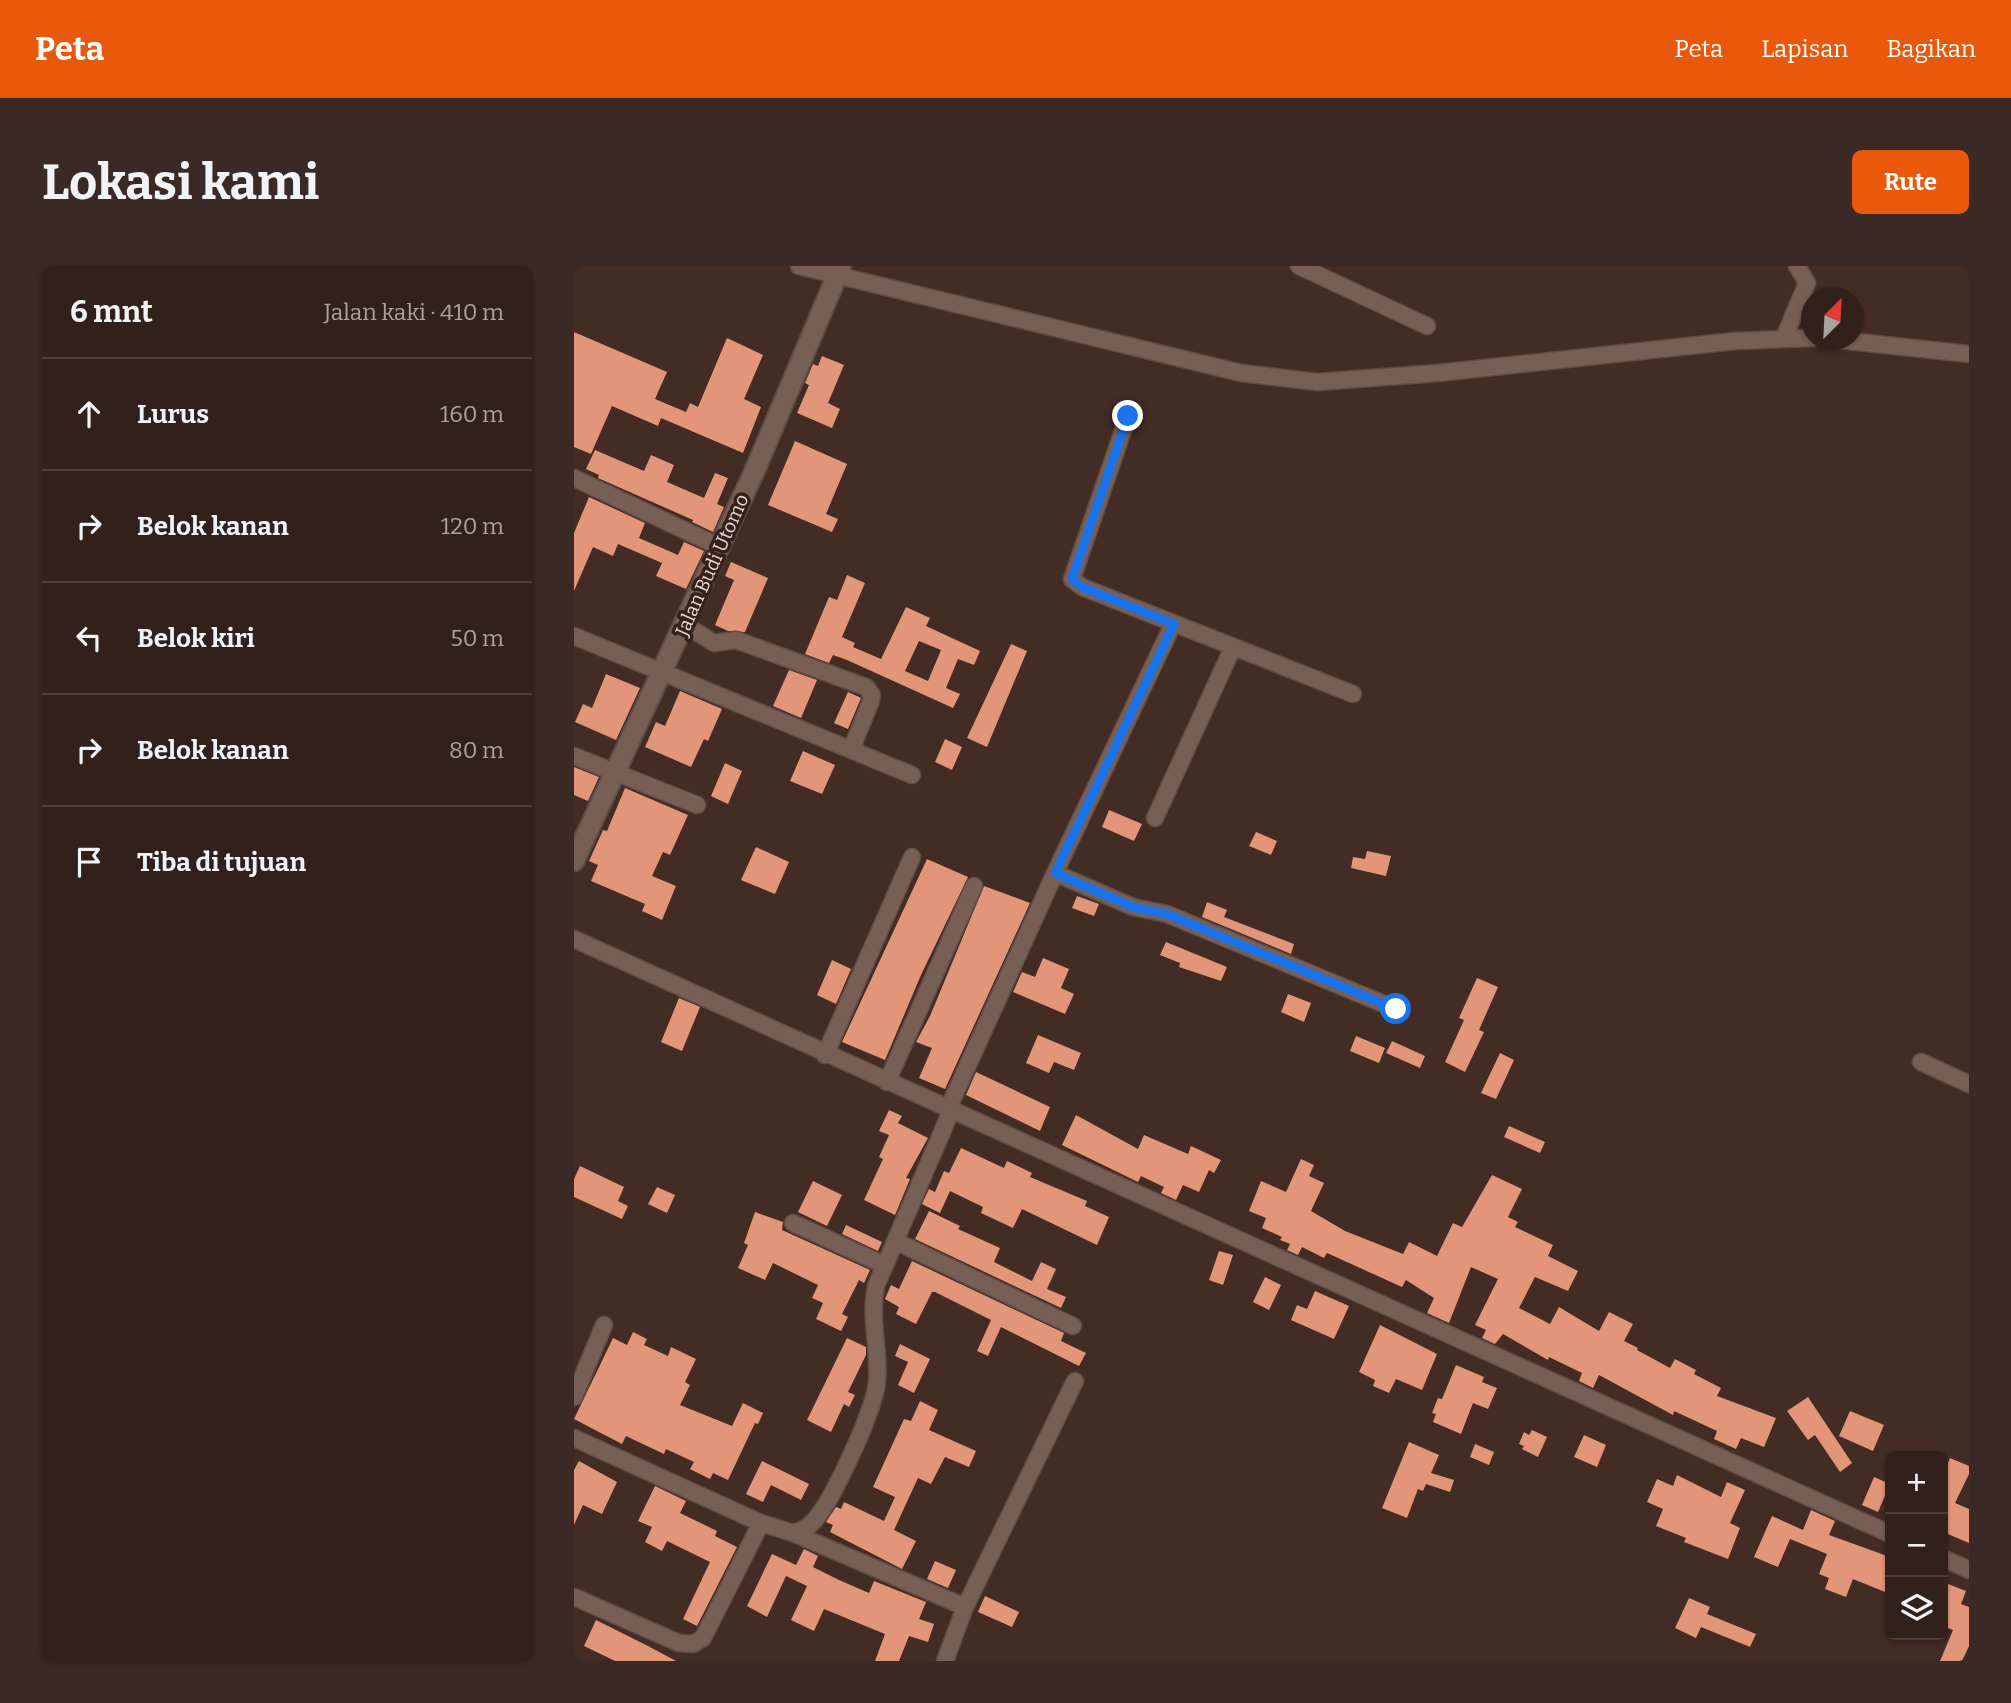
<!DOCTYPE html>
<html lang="id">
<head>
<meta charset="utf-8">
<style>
	body { margin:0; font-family:Bitter,serif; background:#3a2924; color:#f1f3f6 }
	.controls { position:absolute; right:21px; bottom:21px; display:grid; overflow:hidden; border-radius:10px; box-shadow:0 2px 5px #0004 }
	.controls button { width:63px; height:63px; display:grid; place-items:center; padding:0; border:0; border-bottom:2px solid #4d3e3a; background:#32211b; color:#f1f3f6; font:35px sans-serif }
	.compass { position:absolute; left:1227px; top:21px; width:63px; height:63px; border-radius:50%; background:#32211b; box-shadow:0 2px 5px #0004; rotate:24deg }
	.stop { position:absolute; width:21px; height:21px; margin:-16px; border:5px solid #1a73e8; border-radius:50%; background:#fff }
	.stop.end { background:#1a73e8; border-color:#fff; box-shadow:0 2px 7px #0008 }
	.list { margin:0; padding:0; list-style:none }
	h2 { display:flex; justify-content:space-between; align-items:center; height:91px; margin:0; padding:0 28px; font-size:30px }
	h2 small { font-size:23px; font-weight:400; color:#a8a3a3 }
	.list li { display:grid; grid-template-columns:46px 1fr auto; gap:21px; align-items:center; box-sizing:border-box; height:112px; padding:0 28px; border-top:2px solid #4d3e3a }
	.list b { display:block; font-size:26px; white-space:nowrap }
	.list em { font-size:23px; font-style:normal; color:#a8a3a3 }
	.icon { flex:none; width:38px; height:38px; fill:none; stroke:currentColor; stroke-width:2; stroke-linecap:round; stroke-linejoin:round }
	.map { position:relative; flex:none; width:1395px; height:1395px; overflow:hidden; border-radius:10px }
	header { display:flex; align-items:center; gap:42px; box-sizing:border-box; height:98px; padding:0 35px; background:#ea580c; color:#fff }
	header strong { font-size:33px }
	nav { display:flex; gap:38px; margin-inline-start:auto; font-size:24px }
	.intro { display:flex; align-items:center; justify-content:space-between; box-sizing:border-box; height:168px; padding:0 42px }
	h1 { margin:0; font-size:49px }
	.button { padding:18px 32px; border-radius:10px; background:#ea580c; color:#fff; font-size:24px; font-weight:700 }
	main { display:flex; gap:42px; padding:0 42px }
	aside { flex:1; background:#32211b; border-radius:10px; box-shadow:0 2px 5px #0004 }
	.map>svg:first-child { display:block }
</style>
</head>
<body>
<header>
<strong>Peta</strong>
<nav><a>Peta</a><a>Lapisan</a><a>Bagikan</a></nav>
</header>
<div class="intro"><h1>Lokasi kami</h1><a class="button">Rute</a></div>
<main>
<aside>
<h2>6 mnt<small>Jalan kaki · 410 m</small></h2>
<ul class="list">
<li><svg class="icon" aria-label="ahead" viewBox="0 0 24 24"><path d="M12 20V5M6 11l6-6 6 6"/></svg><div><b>Lurus</b></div><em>160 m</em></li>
<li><svg class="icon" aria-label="right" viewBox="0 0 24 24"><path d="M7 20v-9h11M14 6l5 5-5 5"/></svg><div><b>Belok kanan</b></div><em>120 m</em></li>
<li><svg class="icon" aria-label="left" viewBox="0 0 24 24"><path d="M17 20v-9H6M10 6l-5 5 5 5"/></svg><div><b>Belok kiri</b></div><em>50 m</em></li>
<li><svg class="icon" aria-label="right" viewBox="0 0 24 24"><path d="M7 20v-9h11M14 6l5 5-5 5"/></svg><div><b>Belok kanan</b></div><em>80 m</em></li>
<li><svg class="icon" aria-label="arrive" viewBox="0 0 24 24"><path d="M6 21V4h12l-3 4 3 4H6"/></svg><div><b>Tiba di tujuan</b></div></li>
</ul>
</aside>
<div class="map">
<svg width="1395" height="1395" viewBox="0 0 1395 1395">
	<rect width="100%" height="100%" fill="#422c24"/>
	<!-- building -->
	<path fill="#e39579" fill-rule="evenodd" d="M0 66 93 106 81 133 112 146 116 137 124 141 153 72 189 89 170 133 187 141 169 187 87 152 84 160 38 140 17 188 0 181Z
		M248 90 270 99 254 137 266 143 258 162 223 147 235 119 231 117 239 98 244 100Z
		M221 175 273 198 252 248 264 253 258 266 194 239Z
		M21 184 70 205 77 189 100 199 93 216 130 232 141 207 154 212 143 238 150 241 139 266 118 256 119 254 24 212 25 209 12 203Z
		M15 231 71 257 65 272 104 289 110 276 130 285 112 323 82 310 88 297 44 278 39 290 19 281 0 325V267Z
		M157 296 194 312 171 366 154 365 141 359 160 314 151 310Z
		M273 309 291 317 268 371 281 377 279 381 307 393 332 341 356 352 352 360 406 385 400 399 384 393 372 422 386 428 379 442 273 394 259 389 255 397 231 388 255 331 263 334ZM345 375 367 384 354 415 331 405Z
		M437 378 453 385 413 481 393 472Z
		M215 404 243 414 227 452 199 440Z
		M32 408 66 422 42 474 1 456 9 438 18 442Z
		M106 425 148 443 134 475 130 473 117 501 71 481 82 456 91 460Z
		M274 426 287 432 274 463 260 457Z
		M371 473 388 481 378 504 361 496Z
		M229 485 261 499 248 528 216 515Z
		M151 497 168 505 154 538 137 530Z
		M0 501 25 511 14 535 0 529Z
		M51 522 114 549 96 589 89 586 78 610 102 620 88 654 68 645 71 638 17 615 24 599 15 595 29 564 33 565Z
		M535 544 568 558 560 575 528 561Z
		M682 566 703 575 697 589 675 580Z
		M182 581 215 596 201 628 167 614Z
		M793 585 817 590 812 610 777 602 779 591 791 593Z
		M353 593 394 611 347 709 311 794 268 776Z
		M410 620 456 637 371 823 345 812 358 782 342 776 356 750Z
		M503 630 525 638 520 650 498 642Z
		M633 636 653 644 650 651 720 678 717 688 628 651Z
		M592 676 653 701 647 715 605 701 606 697 586 689Z
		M469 692 495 703 487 722 500 728 491 748 439 726 448 706 461 711Z
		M258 694 277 703 262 738 243 729Z
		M903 712 924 721 905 764 910 766 891 806 871 796 890 754 885 752Z
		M714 728 737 737 730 756 707 746Z
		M105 732 126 741 108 785 87 776Z
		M464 769 507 787 500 804 480 796 475 807 452 797Z
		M782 770 811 782 805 797 776 785Z
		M818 775 851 790 846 802 812 787Z
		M926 787 940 794 922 833 907 827Z
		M402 806 476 841 466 865 392 829Z
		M315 844 328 850 324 857 354 872 332 912 336 913 321 949 290 934 309 893 305 891 315 869 305 865Z
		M502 849 564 883 570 869 614 888 617 880 647 894 640 907 635 904 625 926 609 919 602 934 587 927 590 921 567 910 564 916 488 879Z
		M935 860 971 876 966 887 930 871Z
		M387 882 430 902 433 895 458 907 456 911 513 935 511 940 535 951 523 979 448 943 439 962 407 947 409 941 376 925 366 947 348 938 355 923 361 926 370 905 375 907Z
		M727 893 740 899 735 910 750 917 737 945 771 965 829 988 835 976 863 990 879 957 888 961 918 909 948 923 934 951 944 956 941 961 979 979 974 990 1004 1005 994 1025 961 1011 945 1042 976 1058 985 1041 1025 1065 1035 1046 1059 1058 1050 1075 1064 1082 1063 1084 1096 1102 1101 1093 1122 1104 1120 1108 1147 1122 1143 1130 1202 1152 1190 1181 1167 1172 1162 1183 1140 1173 1143 1165 1100 1145 1099 1149 1025 1109 1019 1122 1005 1115 1008 1107 975 1091 974 1094 929 1068 921 1078 908 1072 912 1064 901 1059 924 1013 897 1001 875 1057 853 1047 860 1032 832 1014 828 1021 753 987 750 992 728 981 724 989 713 984 716 978 706 974 708 971 688 962 692 952 675 945 687 915 712 926Z
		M6 900 50 921 44 935 54 940 48 953 0 931V913Z
		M239 915 268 929 253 960 224 946Z
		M83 921 101 929 93 947 74 938Z
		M355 945 386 960 384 963 426 982 420 996 458 1015 467 996 482 1003 473 1023 492 1031 487 1042 341 973Z
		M181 946 209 956 208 964 296 1004 290 1017 285 1014 268 1048 274 1051 267 1065 242 1053 249 1037 238 1032 244 1019 199 997 191 1014 164 1002 174 979 170 977Z
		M272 959 308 976 304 985 268 968Z
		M645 985 659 989 649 1019 635 1014Z
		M338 995 490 1067 487 1075 512 1087 505 1100 427 1061 414 1090 403 1085 417 1054 361 1026H358L342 1058 322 1048 325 1041 311 1033 317 1019 325 1023Z
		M691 1011 707 1019 695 1044 679 1036Z
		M741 1025 775 1040 760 1073 717 1054 723 1039 733 1043Z
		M806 1059 863 1088 848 1124 822 1113 815 1127 799 1120 801 1114 785 1106Z
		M59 1066 73 1073 70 1079 94 1090 97 1081 122 1093 111 1116 116 1119 106 1139 158 1160 169 1137 189 1147 184 1158 181 1157 154 1214 139 1207 136 1213 116 1203 120 1196 92 1183 90 1188 52 1170 48 1178 0 1153 39 1072 53 1079Z
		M273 1072 292 1081V1089L274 1126 281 1129 275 1141 270 1138 257 1166 233 1154Z
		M326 1078 356 1093 340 1127 324 1119 334 1096 321 1090Z
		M882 1099 910 1111 908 1116 923 1122 914 1143 899 1137 887 1168 859 1156 862 1148 858 1147 864 1132 868 1133Z
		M1234 1131 1278 1197 1266 1206 1241 1169 1234 1174 1213 1145Z
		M346 1135 364 1144 355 1164 402 1185 395 1201 371 1191 357 1218 344 1212 320 1264 342 1275 328 1303 256 1266 259 1259 252 1256 262 1241 267 1243 270 1236 310 1255 321 1231 299 1221 330 1153 337 1155Z
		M1276 1145 1310 1159 1299 1185 1265 1170Z
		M958 1164 973 1171 964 1191 948 1183 950 1180 945 1178 950 1166 955 1169Z
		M1010 1169 1032 1179 1023 1201 1000 1191Z
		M835 1176 865 1189 857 1207 880 1214 876 1226 852 1218 849 1225 844 1223 833 1252 808 1242Z
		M901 1178 920 1186 915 1199 896 1191Z
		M1376 1192 1395 1200V1208L1381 1237 1395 1243V1277L1369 1266V1208Z
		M5 1195 43 1216 28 1248 9 1239 0 1259V1204Z
		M188 1195 235 1218 227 1234 197 1219 189 1236 172 1228Z
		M1103 1209 1147 1231 1153 1216 1171 1224 1156 1257 1166 1262 1154 1293 1110 1276 1112 1272 1082 1260 1089 1243 1073 1236 1083 1213 1099 1220Z
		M1300 1211 1316 1218 1304 1246 1288 1239Z
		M81 1220 112 1235 106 1247 143 1265 141 1270 163 1281 123 1360 109 1353 136 1296 93 1275 88 1285 71 1276 78 1261 64 1255Z
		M1237 1244 1261 1255 1255 1269 1316 1291V1328L1279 1313 1272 1331 1251 1323 1255 1312 1245 1308 1253 1288 1216 1273 1204 1301 1180 1291 1198 1250 1229 1264Z
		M230 1283 244 1290 239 1301 265 1314 295 1327 300 1315 352 1336 345 1353 360 1358 354 1376 335 1370 325 1395H301L311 1368 250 1343 240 1365 217 1354 233 1320 212 1310 193 1351 173 1340 198 1288 222 1299Z
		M361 1295 382 1304 374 1322 353 1313Z
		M1369 1316 1392 1325 1387 1338 1395 1341V1380L1388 1395H1366L1379 1364 1369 1360Z
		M411 1330 445 1346 438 1361 404 1346Z
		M1115 1332 1136 1341 1133 1348 1182 1368 1176 1381 1127 1361 1122 1372 1101 1362Z
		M22 1354 74 1380 102 1395H41L10 1380Z"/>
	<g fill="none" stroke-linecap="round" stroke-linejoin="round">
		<!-- minor casing -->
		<g stroke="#5d4b44" stroke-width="19">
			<path id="minor" d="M225 0 667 107 743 116 864 107 1161 75 1238 72
				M725 0 853 60
				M1210 72 1233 17 1223 0
				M1265 74 1395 88
				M554 150 498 313 508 321 779 428
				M0 212 146 281
				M111 359 140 377 162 374 292 421 298 429 297 435 277 484
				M0 370 338 509
				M0 490 123 539
				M581 552 659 381
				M481 607 559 641 593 648 822 743
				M0 673 1316 1268
				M251 789 338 591
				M1347 796 1395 818
				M313 816 400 620
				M374 843 481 607 599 358
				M219 957 310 999
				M321 975 499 1060
				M0 1131 30 1059
				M0 1172 187 1257 219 1267 391 1341
				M219 1267C227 1265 232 1263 238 1257 258 1237 300 1145 303 1116 306 1084 295 1052 302 1020L377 845
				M1369 1292 1395 1304
				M0 1331 105 1377 119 1378 129 1372 187 1257
				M371 1395 391 1341 501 1115"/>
		</g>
		<!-- tertiary casing -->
		<g stroke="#5d4b44" stroke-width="23">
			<path id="tertiary" d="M0 595 181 204 267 0"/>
		</g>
		<!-- minor -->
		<use href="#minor" stroke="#785f56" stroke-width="16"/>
		<!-- tertiary -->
		<use href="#tertiary" stroke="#785f56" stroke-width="19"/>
	</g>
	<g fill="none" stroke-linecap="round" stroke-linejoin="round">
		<!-- route -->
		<path stroke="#1a73e8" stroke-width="9" d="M554 150 498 313 508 321 600 358 481 607 559 641 593 648 822 743"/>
	</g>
	<g text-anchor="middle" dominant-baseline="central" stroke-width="7" stroke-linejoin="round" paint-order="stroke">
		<!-- street labels -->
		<g font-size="19" fill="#e6d8d3" stroke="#37221b">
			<text transform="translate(138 299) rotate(-66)">Jalan Budi Utomo</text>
		</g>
	</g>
</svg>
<div class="controls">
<button>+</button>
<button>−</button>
<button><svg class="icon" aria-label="layers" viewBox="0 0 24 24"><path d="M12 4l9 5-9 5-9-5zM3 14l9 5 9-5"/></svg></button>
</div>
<svg class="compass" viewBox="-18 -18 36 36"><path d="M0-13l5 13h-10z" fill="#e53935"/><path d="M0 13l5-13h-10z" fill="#a8a3a3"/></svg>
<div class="stop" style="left:822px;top:743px"></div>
<div class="stop end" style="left:554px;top:150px"></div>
</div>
</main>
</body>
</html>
